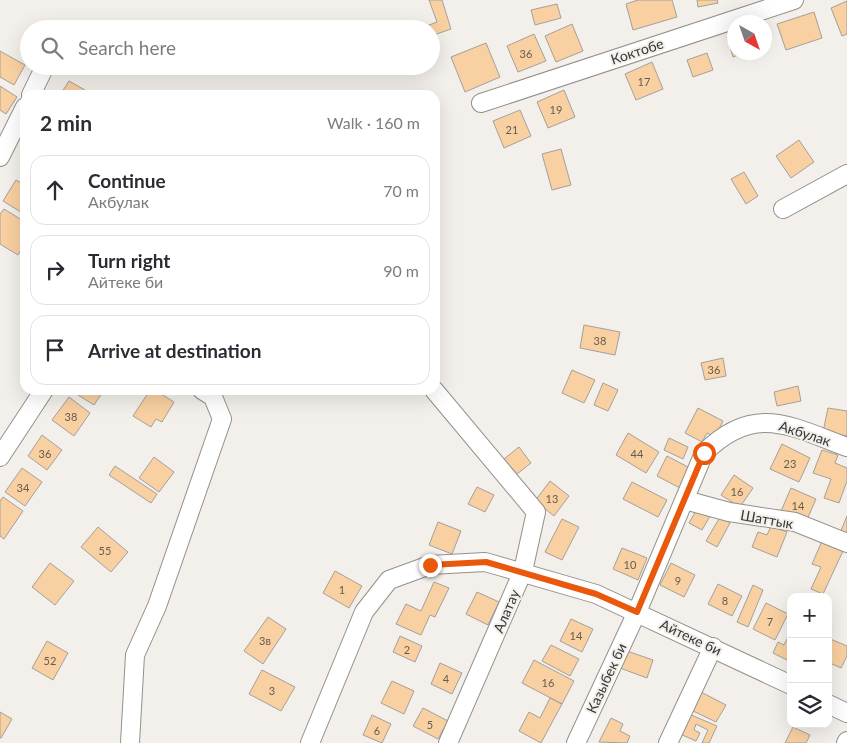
<!DOCTYPE html>
<html lang="en">
<head>
<meta charset="utf-8">
<style>
	body { margin:0; font-family:Lato,sans-serif; background:#f2f2f3; color:#2b2b33 }
	.controls { position:absolute; right:15px; bottom:15px; display:grid; overflow:hidden; border-radius:10px; box-shadow:0 5px 20px #0002 }
	.controls button { width:45px; height:45px; display:grid; place-items:center; padding:0; border:0; border-bottom:1px solid #e1e1e2; background:#fff; color:#2b2b33; font:25px sans-serif }
	.compass { position:absolute; left:727px; top:15px; width:45px; height:45px; border-radius:50%; background:#fff; box-shadow:0 5px 20px #0002; rotate:140deg }
	.stop { position:absolute; width:15px; height:15px; margin:-11px; border:4px solid #ea580c; border-radius:50%; background:#fff }
	.stop.end { background:#ea580c; border-color:#fff; box-shadow:0 1px 5px #0008 }
	.list { margin:0; padding:0; list-style:none }
	h2 { display:flex; justify-content:space-between; align-items:center; height:65px; margin:0; padding:0 20px; font-size:21px }
	h2 small { font-size:16px; font-weight:400; color:#7c7c81 }
	.list li { display:grid; grid-template-columns:32px 1fr auto; gap:15px; align-items:center; box-sizing:border-box; height:70px; margin:0 10px 10px; padding:0 10px; border:1px solid #e1e1e2; border-radius:15px }
	.list b { display:block; font-size:19px; white-space:nowrap }
	.list p { margin:0; font-size:16px; white-space:nowrap; color:#7c7c81 }
	.list em { font-size:16px; font-style:normal; color:#7c7c81 }
	.icon { flex:none; width:28px; height:28px; fill:none; stroke:currentColor; stroke-width:2; stroke-linecap:round; stroke-linejoin:round }
	.map { position:relative; flex:none; width:847px; height:743px; overflow:hidden }
	.search { position:absolute; background:#fff; box-shadow:0 5px 20px #0002; left:20px; top:20px; width:420px; height:55px; display:flex; align-items:center; gap:12px; box-sizing:border-box; padding:0 18px; border-radius:28px; color:#7c7c81; font-size:19px }
	.panel { position:absolute; background:#fff; box-shadow:0 5px 20px #0002; left:20px; top:90px; width:420px; height:305px; border-radius:15px }
	.map>svg:first-child { display:block }
</style>
</head>
<body>
<div class="map">
<svg width="847" height="743" viewBox="0 0 847 743">
	<rect width="100%" height="100%" fill="#f3efea"/>
	<!-- building -->
	<path fill="#f8d0a1" stroke="#a4a09b" d="M429 0H442L451 29 431 36V29H418L437 22Z
		M638 0H672L677 17 633 30 626 4Z
		M697 0H717L718 3 698 7Z
		M847 1V34L842 36 831 8Z
		M557 4 561 18 535 25 531 10Z
		M814 12 822 38 786 50 777 24Z
		M572 24 583 51 556 62 545 36Z
		M534 34 546 61 518 72 507 46Z
		M734 34V52H746L733 57 727 37Z
		M486 43 500 77 465 92 451 57Z
		M0 51 25 65 14 85 0 77Z
		M707 53 713 70 693 77 687 60Z
		M652 62 663 89 636 100 625 74Z
		M69 81 90 93 89 95H60Z
		M0 86 17 97 6 114 0 110Z
		M564 90 575 117 548 128 537 102Z
		M520 110 531 136 504 148 493 121Z
		M799 140 814 162 791 178 776 156Z
		M561 149 571 185 552 190 542 154Z
		M744 172 758 196 746 204 731 179Z
		M16 180 25 185 24 214 3 201Z
		M4 209 25 222V243L18 255 0 244V214Z
		M584 325 620 332 615 355 580 348Z
		M723 358 726 376 705 380 701 363Z
		M572 370 595 380 584 403 562 393Z
		M603 383 618 390 608 411 594 405Z
		M798 386 801 401 777 406 774 392Z
		M70 390H104L94 405Z
		M150 390H155L174 402 162 422 156 419 151 427 133 416Z
		M69 397 90 413 74 436 52 420Z
		M698 408 723 421 715 437 707 433 702 442 685 433Z
		M828 408 847 411V436L823 432Z
		M628 433 659 452 646 473 616 455Z
		M42 435 62 450 47 470 28 456Z
		M669 438 688 447 683 459 664 450Z
		M782 444 810 458 799 482 770 469Z
		M519 447 531 463 517 474 504 459Z
		M822 450 838 455 835 463 847 468V481L839 503 824 498 831 479 813 473Z
		M667 456 690 468 680 488 657 476Z
		M154 457 174 472 159 492 139 478Z
		M115 466 157 494 151 503 109 475Z
		M22 468 42 482 25 506 5 492Z
		M734 475 753 488 740 507 721 495Z
		M550 481 569 496 554 516 535 501Z
		M632 482 667 500 658 517 623 499Z
		M477 487 494 495 485 512 468 504Z
		M791 488 816 499 806 522 781 511Z
		M3 497 23 511 4 539 0 536V501Z
		M697 509 710 516 702 530 689 523Z
		M847 516V536L840 533Z
		M720 517 730 523 717 547 706 541Z
		M562 519 579 527 562 560 545 552Z
		M438 522 461 531 452 554 429 545Z
		M771 526 787 532 777 557 752 547 758 532 767 535Z
		M98 527 128 552 111 572 81 547Z
		M822 541 843 551 823 594 811 589 821 567 812 564Z
		M622 548 647 558 638 580 613 569Z
		M50 563 74 581 55 605 32 587Z
		M671 563 695 575 684 597 660 585Z
		M335 571 362 586 349 608 323 593Z
		M434 582 449 588 435 617 430 615 421 635 396 624 406 604 421 611Z
		M718 584 742 596 732 616 708 604Z
		M753 585 763 590 748 627 737 622Z
		M477 592 499 602 488 625 466 614Z
		M766 603 788 614 775 640 753 629Z
		M268 617 286 629 263 664 244 651Z
		M571 619 593 629 582 652 560 641Z
		M828 629 832 631 828 638 847 646V656L841 668 828 662Z
		M791 631V662L773 653 778 642 784 645Z
		M400 636 422 646 415 662 393 652Z
		M47 641 68 653 53 680 32 668Z
		M551 645 579 659 570 676 542 661Z
		M627 651 653 660 647 678 620 668Z
		M534 660 574 681 562 704 522 683Z
		M440 663 462 673 452 694 431 684Z
		M262 670 295 687 281 711 249 694Z
		M392 681 414 691 404 714 381 703Z
		M701 692 726 705 716 722 691 710Z
		M550 698 562 704 541 743 519 731 529 712 540 718Z
		M423 708 448 721 438 739 413 726Z
		M0 712 12 719 1 738H0Z
		M689 714 717 726 709 743H702L708 730 696 724 694 730 700 733 696 741 680 734Z
		M372 715 391 724 382 743 363 735Z
		M611 718 623 724 620 731 630 736 627 743 599 742Z
		M793 727 810 735 806 743H785Z"/>
	<g fill="none" stroke-linecap="round" stroke-linejoin="round">
		<!-- minor casing -->
		<g stroke="#94908b" stroke-width="20">
			<path id="minor" d="M31 95 45 66
				M481 103 794 0
				M0 157 25 107
				M783 209 847 174
				M434 390 536 512 523 571 448 743
				M0 457 44 390
				M685 500 729 512 795 522 847 543
				M828 704 847 713
				M130 743 135 655 157 606 222 419 213 397 202 390
				M310 743 364 612 389 580 430 565 485 562 596 594 791 685
				M576 743 637 612 704 453C754 403 790 426 847 447
				M668 743 713 647
				M846 743 847 741"/>
		</g>
		<!-- minor -->
		<use href="#minor" stroke="#fff" stroke-width="18"/>
	</g>
	<g fill="none" stroke-linecap="round" stroke-linejoin="round">
		<!-- route -->
		<path stroke="#ea580c" stroke-width="6" d="M430 565 486 562 596 594 637 612 704 453"/>
	</g>
	<g text-anchor="middle" dominant-baseline="central" stroke-width="4" stroke-linejoin="round" paint-order="stroke">
		<!-- number labels -->
		<g font-size="11" fill="#675c4f">
			<text x="526" y="53">36</text>
			<text x="644" y="81">17</text>
			<text x="556" y="109">19</text>
			<text x="512" y="129">21</text>
			<text x="600" y="340">38</text>
			<text x="714" y="369">36</text>
			<text x="71" y="416">38</text>
			<text x="45" y="453">36</text>
			<text x="637" y="453">44</text>
			<text x="790" y="463">23</text>
			<text x="23" y="487">34</text>
			<text x="737" y="491">16</text>
			<text x="552" y="498">13</text>
			<text x="798" y="505">14</text>
			<text x="105" y="550">55</text>
			<text x="630" y="564">10</text>
			<text x="678" y="580">9</text>
			<text x="342" y="589">1</text>
			<text x="725" y="600">8</text>
			<text x="770" y="621">7</text>
			<text x="576" y="635">14</text>
			<text x="265" y="640">3в</text>
			<text x="407" y="649">2</text>
			<text x="50" y="660">52</text>
			<text x="446" y="678">4</text>
			<text x="548" y="682">16</text>
			<text x="272" y="690">3</text>
			<text x="430" y="724">5</text>
			<text x="377" y="730">6</text>
		</g>
		<!-- street labels -->
		<g font-size="14" fill="#373634" stroke="#f3efea">
			<text transform="translate(637 51) rotate(-18)">Коктобе</text>
			<text transform="translate(805 433) rotate(18)">Акбулак</text>
			<text transform="translate(767 519) rotate(10)">Шаттык</text>
			<text transform="translate(506 611) rotate(-67)">Алатау</text>
			<text transform="translate(691 637) rotate(25)">Айтеке би</text>
			<text transform="translate(606 678) rotate(-65)">Казыбек би</text>
		</g>
	</g>
</svg>
<div class="controls">
<button>+</button>
<button>−</button>
<button><svg class="icon" aria-label="layers" viewBox="0 0 24 24"><path d="M12 4l9 5-9 5-9-5zM3 14l9 5 9-5"/></svg></button>
</div>
<svg class="compass" viewBox="-18 -18 36 36"><path d="M0-13l5 13h-10z" fill="#e53935"/><path d="M0 13l5-13h-10z" fill="#7c7c81"/></svg>
<div class="stop" style="left:704px;top:453px"></div>
<div class="stop end" style="left:430px;top:565px"></div>
<div class="search"><svg class="icon" aria-label="search" viewBox="0 0 24 24"><circle cx="10" cy="10" r="6"/><path d="M15 15l6 6"/></svg>Search here</div>
<section class="panel">
<h2>2 min<small>Walk · 160 m</small></h2>
<ul class="list">
<li><svg class="icon" aria-label="ahead" viewBox="0 0 24 24"><path d="M12 20V5M6 11l6-6 6 6"/></svg><div><b>Continue</b><p>Акбулак</p></div><em>70 m</em></li>
<li><svg class="icon" aria-label="right" viewBox="0 0 24 24"><path d="M7 20v-9h11M14 6l5 5-5 5"/></svg><div><b>Turn right</b><p>Айтеке би</p></div><em>90 m</em></li>
<li><svg class="icon" aria-label="arrive" viewBox="0 0 24 24"><path d="M6 21V4h12l-3 4 3 4H6"/></svg><div><b>Arrive at destination</b></div></li>
</ul>
</section>
</div>
</body>
</html>
